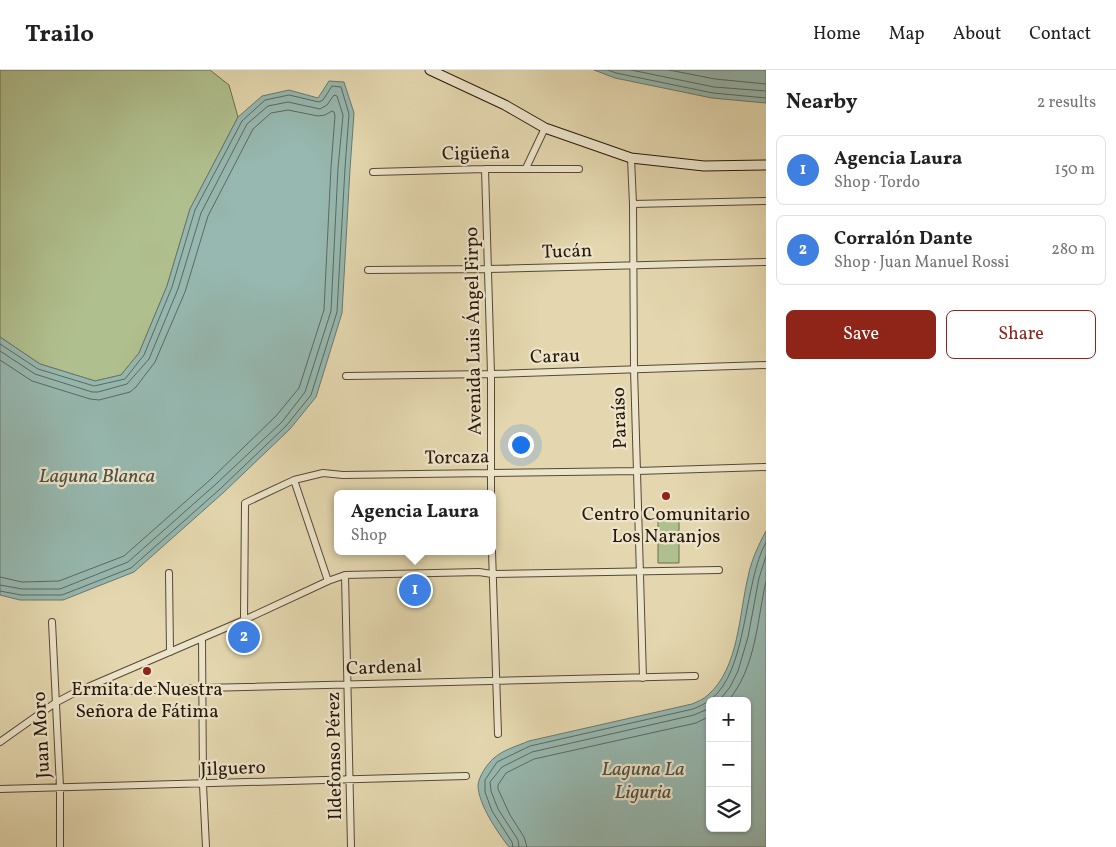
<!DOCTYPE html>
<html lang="en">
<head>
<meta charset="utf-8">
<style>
	body { margin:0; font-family:Vollkorn,serif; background:#f6f6f6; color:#202124 }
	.controls { position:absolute; right:15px; bottom:15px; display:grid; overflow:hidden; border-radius:8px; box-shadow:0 1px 4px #0004 }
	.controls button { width:45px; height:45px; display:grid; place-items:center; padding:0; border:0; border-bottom:1px solid #e0e0e0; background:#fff; color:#202124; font:25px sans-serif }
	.you { position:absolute; left:520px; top:374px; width:18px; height:18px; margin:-12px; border:4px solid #fff; border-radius:50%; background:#1a73e8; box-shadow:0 0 0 8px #1a73e833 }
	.badge { display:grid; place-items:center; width:32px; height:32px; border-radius:50%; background:#8f2418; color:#fff; font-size:16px; font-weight:700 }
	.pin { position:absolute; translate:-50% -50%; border:2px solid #fff; box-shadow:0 1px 5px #0006 }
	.popup { position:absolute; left:334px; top:420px; width:162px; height:65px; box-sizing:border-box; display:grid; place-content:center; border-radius:8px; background:#fff; filter:drop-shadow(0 1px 4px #0005); font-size:16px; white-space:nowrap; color:#757577 }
	.popup b { font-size:19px; color:#202124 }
	.popup::after { content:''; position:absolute; left:50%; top:100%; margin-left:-10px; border:10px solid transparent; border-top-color:#fff }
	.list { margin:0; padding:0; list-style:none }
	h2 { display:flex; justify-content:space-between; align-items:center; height:65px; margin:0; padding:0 20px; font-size:21px }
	h2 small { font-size:16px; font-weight:400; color:#757577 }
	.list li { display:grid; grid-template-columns:32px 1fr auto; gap:15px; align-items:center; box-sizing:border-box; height:70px; margin:0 10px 10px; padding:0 10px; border:1px solid #e0e0e0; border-radius:8px }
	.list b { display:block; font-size:19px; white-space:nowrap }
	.list p { margin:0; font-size:16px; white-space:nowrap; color:#757577 }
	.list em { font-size:16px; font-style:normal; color:#757577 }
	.actions { display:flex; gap:10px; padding:15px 20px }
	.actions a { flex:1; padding:11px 0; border:1px solid #8f2418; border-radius:8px; text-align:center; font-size:18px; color:#8f2418 }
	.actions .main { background:#8f2418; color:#fff }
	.icon { flex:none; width:28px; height:28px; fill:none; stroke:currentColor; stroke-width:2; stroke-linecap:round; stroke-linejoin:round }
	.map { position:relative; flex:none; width:766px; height:777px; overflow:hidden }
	header { display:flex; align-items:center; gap:30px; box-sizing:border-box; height:70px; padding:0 25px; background:#fff; border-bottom:1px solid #e0e0e0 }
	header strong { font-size:24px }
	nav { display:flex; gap:28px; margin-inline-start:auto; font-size:18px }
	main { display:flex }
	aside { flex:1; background:#fff }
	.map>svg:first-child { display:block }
</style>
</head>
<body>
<header>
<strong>Trailo</strong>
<nav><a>Home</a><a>Map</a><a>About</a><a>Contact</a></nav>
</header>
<main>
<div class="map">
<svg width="766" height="777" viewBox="0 0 766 777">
	<rect width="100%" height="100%" fill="#e4d7af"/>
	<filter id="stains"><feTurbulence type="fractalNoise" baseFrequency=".004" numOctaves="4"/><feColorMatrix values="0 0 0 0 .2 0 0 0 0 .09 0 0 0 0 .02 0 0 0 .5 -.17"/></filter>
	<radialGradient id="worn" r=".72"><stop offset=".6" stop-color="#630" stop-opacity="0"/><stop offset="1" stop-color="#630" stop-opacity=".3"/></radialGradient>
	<!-- green -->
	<path fill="#b0bf8e" stroke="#6c6c4c" d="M0 0H210L229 15 238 47 190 139 167 216 139 283 121 305 95 311 40 294 0 267Z
		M679 449V493H658V450Z"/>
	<!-- water -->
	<path fill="#96b8b0" stroke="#6a786e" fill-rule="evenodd" d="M594 0H766V33L712 28 615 8Z
		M329 11 344 12 354 43 350 99 342 243 316 327 290 359 223 423 134 502 63 530H20L0 525V267L40 294 95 311 121 305 139 283 167 216 190 139 238 47 262 26 289 20 318 28Z
		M766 461V777H509C498 763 478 734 478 715 479 706 487 694 494 688 503 680 517 676 529 671L692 634C697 632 704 629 708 625 739 598 739 544 748 507 751 491 758 476 766 461ZM710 631H747V758H710Z"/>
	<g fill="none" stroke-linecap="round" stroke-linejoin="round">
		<!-- shore -->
		<path stroke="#5e685d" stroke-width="1" d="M608 0 616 3 713 23 766 28
			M631 0 714 17 766 21
			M669 0 715 9 766 14
			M0 274 38 299 94 316 125 309 144 285 172 217 195 140 242 51 265 30 289 25 319 32 323 30 332 16 341 17 349 44 345 98 337 242 311 325 286 356 220 419 131 498 62 525H21L0 521
			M0 281 35 304 92 322H98L127 314 149 289 178 219 201 143 247 54 268 36 288 32 320 39 327 35 334 25 337 26 343 45 338 98 331 241 305 322 282 352 216 414 128 492 60 519H22L0 515
			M0 290 32 311 90 329 99 330 130 322 136 317 155 292 185 222 208 146 253 59 271 43 288 40 318 46 325 45 332 41 334 42 335 46 331 97 324 240 299 318 276 346 211 409 124 486 59 511 22 512 0 507
			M719 631 730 617 738 601 748 567 759 508 766 486
			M728 631C756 598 757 551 766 511
			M513 777 512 772 492 741 485 722V710L497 692 530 676 693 639C698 637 705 634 710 630 748 602 743 514 766 472
			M519 777 518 770 498 739 491 721 490 712 502 697 532 682 694 645 710 638
			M527 777 524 767 510 745 498 719V715L506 703 534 689 696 653 710 646"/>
		<!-- street casing -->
		<g stroke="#564833" stroke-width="8">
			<path id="street" d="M631 88 633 134 634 299 643 608
				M526 98 545 58
				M485 99 491 304V424
				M373 102 485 99H579
				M633 134 766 131
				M368 200 488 199 766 192
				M346 306 491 304 766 295
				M294 410 328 511
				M492 481 498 664
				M169 503 170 582
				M345 505 351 777
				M244 550 245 433 294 410 323 403 343 405 637 401 766 397
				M52 552 60 717V777
				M202 568 203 715 206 777
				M77 623 203 618 695 606
				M0 672 55 633 74 623 244 550 328 511 345 505 479 502 492 504 719 500
				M0 719 466 706"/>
		</g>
		<!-- secondary casing -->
		<g stroke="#27180a" stroke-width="11">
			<path id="secondary" d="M430 0 505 35 545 58 631 88 704 96 766 95"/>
		</g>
		<!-- street -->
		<use href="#street" stroke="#ede5cb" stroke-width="6"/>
		<!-- secondary -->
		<use href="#secondary" stroke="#ede5cb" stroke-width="9"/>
	</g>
	<!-- markers -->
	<g fill="#8f2418" stroke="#ede5cb" stroke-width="2">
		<circle cx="666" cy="426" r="5"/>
		<circle cx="147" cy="601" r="5"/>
	</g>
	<g text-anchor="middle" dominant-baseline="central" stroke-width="4.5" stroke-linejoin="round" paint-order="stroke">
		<!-- street labels -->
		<g font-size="19" fill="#27180a" stroke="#ede5cb">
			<text transform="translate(476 84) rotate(-1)">Cigüeña</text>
			<text transform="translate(567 182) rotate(-2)">Tucán</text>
			<text transform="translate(474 261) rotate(-91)">Avenida Luis Ángel Firpo</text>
			<text transform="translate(555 287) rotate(-2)">Carau</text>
			<text transform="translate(620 348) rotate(-92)">Paraíso</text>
			<text transform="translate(457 388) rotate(-1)">Torcaza</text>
			<text transform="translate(384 598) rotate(-2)">Cardenal</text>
			<text transform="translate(42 665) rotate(-93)">Juan Moro</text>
			<text transform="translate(335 686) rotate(-91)">Ildefonso Pérez</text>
			<text transform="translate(233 699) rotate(-2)">Jilguero</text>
		</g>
		<!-- poi labels -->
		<g font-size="19" fill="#27180a" stroke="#ede5cb">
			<text x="666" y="445">Centro Comunitario<tspan x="666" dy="22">Los Naranjos</tspan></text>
			<text x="147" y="620">Ermita de Nuestra<tspan x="147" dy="22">Señora de Fátima</tspan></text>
		</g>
		<!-- water labels -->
		<g font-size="20" font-style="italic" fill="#4e5044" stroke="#ede5cb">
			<text x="97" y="407">Laguna Blanca</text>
			<text x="643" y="700">Laguna La<tspan x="643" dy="23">Liguria</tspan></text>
		</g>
	</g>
	<rect width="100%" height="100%" filter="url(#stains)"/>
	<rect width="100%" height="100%" fill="url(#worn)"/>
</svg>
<div class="controls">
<button>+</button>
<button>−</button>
<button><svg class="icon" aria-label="layers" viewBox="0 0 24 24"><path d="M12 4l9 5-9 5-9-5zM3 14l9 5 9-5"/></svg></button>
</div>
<div class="you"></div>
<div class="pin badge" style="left:415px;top:520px;background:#3f7fe0">1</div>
<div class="popup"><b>Agencia Laura</b>Shop</div>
<div class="pin badge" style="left:244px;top:567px;background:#3f7fe0">2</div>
</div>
<aside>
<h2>Nearby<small>2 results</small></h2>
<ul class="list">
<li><span class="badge" style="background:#3f7fe0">1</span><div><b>Agencia Laura</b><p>Shop · Tordo</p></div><em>150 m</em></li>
<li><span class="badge" style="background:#3f7fe0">2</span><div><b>Corralón Dante</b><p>Shop · Juan Manuel Rossi</p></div><em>280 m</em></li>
</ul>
<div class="actions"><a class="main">Save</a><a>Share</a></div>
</aside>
</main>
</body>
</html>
